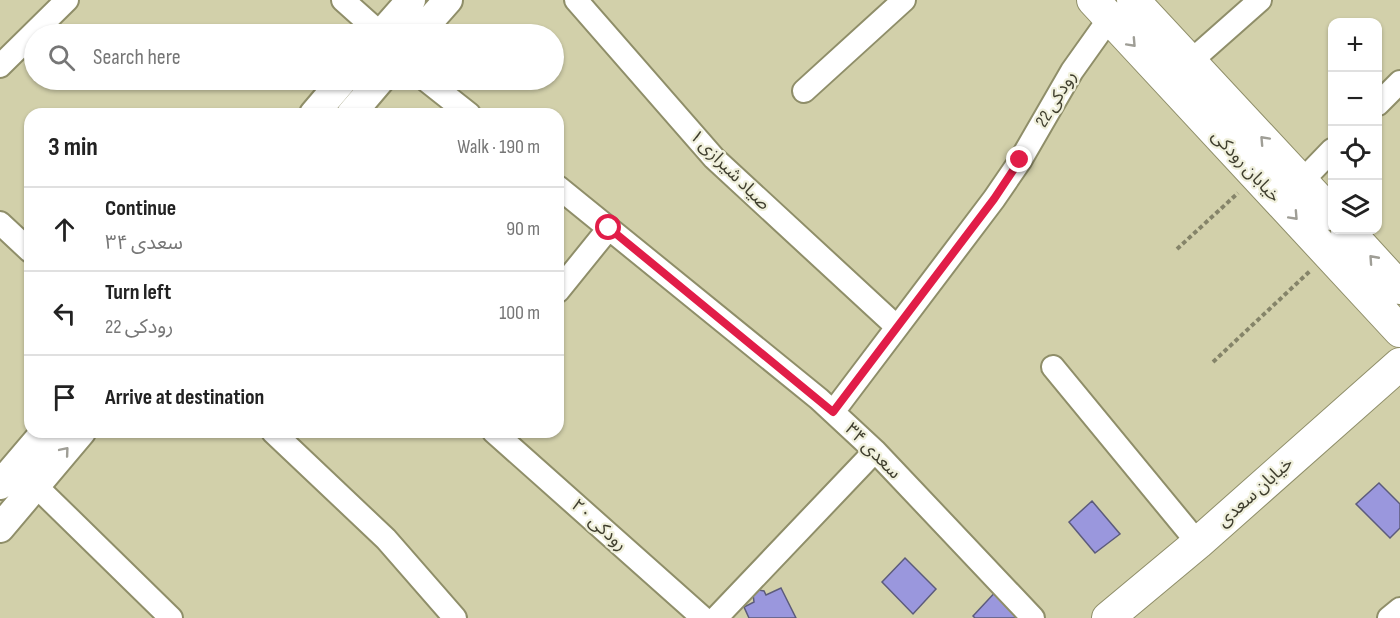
<!DOCTYPE html>
<html lang="en">
<head>
<meta charset="utf-8">
<style>
	body { margin:0; font-family:"Sofia Sans Condensed","Noto Sans Arabic",sans-serif; background:#f2f2f2; color:#222 }
	.controls { position:absolute; right:18px; top:18px; display:grid; overflow:hidden; border-radius:12px; box-shadow:0 2px 4px #0004 }
	.controls button { width:54px; height:54px; display:grid; place-items:center; padding:0; border:0; border-bottom:2px solid #e0e0e0; background:#fff; color:#222; font:30px sans-serif }
	.stop { position:absolute; width:18px; height:18px; margin:-14px; border:4px solid #e11d48; border-radius:50%; background:#fff }
	.stop.end { background:#e11d48; border-color:#fff; box-shadow:0 2px 6px #0008 }
	.list { margin:0; padding:0; list-style:none }
	h2 { display:flex; justify-content:space-between; align-items:center; height:78px; margin:0; padding:0 24px; font-size:26px }
	h2 small { font-size:20px; font-weight:400; color:#767676 }
	.list li { display:grid; grid-template-columns:39px 1fr auto; gap:18px; align-items:center; box-sizing:border-box; height:84px; padding:0 24px; border-top:2px solid #e0e0e0 }
	.list b { display:block; font-size:22px; white-space:nowrap }
	.list p { margin:0; font-size:20px; white-space:nowrap; color:#767676 }
	.list em { font-size:20px; font-style:normal; color:#767676 }
	.icon { flex:none; width:33px; height:33px; fill:none; stroke:currentColor; stroke-width:2; stroke-linecap:round; stroke-linejoin:round }
	.map { position:relative; flex:none; width:1400px; height:618px; overflow:hidden }
	.search { position:absolute; background:#fff; box-shadow:0 2px 4px #0004; left:24px; top:24px; width:540px; height:66px; display:flex; align-items:center; gap:15px; box-sizing:border-box; padding:0 21px; border-radius:33px; color:#767676; font-size:22px }
	.panel { position:absolute; background:#fff; box-shadow:0 2px 4px #0004; left:24px; top:108px; width:540px; height:330px; border-radius:18px }
	.map>svg:first-child { display:block }
</style>
</head>
<body>
<div class="map">
<svg width="1400" height="618" viewBox="0 0 1400 618">
	<rect width="100%" height="100%" fill="#d2d0aa"/>
	<!-- building -->
	<path fill="#9a97dd" stroke="#5c5b7b" stroke-width="1.5" d="M1379 483 1400 504V528L1390 538 1356 504Z
		M1092 501 1120 534 1095 553 1069 522Z
		M905 558 936 589 913 614 882 582Z
		M1000 587 1030 618H975L973 616Z
		M781 588 796 618H749L744 607 754 602 753 594 759 590 764 591 766 595Z"/>
	<g fill="none" stroke-linecap="round" stroke-linejoin="round">
		<!-- minor casing -->
		<g stroke="#8f8e69" stroke-width="26">
			<path id="minor" d="M343 0 381 34
				M576 0 714 158 897 327
				M1191 61 1260 0
				M0 66 67 0
				M426 80 469 114
				M804 91 904 0
				M1378 104 1400 82
				M1302 181 1332 150
				M558 187 819 399 875 451 1033 618
				M0 223 30 251
				M558 291 609 228
				M1053 367 1198 543
				M833 412 994 199 1020 161 1072 71 1109 19
				M273 432 386 539 455 618
				M494 432 703 618
				M36 486 171 618
				M716 618 875 451
				M1389 618 1400 609"/>
		</g>
		<!-- tertiary casing -->
		<g stroke="#8f8e69" stroke-width="32">
			<path id="tertiary" d="M381 34 411 0
				M418 34 448 0
				M314 114 343 80
				M351 114 380 80
				M0 485 45 432
				M0 528 81 432"/>
		</g>
		<!-- secondary casing -->
		<g stroke="#8f8e69" stroke-width="34">
			<path id="secondary" d="M1093 0 1400 331
				M1133 0 1332 214
				M1347 230 1400 288
				M1108 618 1198 543 1400 364"/>
		</g>
		<!-- path -->
		<path stroke="#858469" stroke-width="4" stroke-dasharray="4.5 3" stroke-linecap="butt" d="M1177 249 1238 193
			M1213 362 1310 271"/>
		<!-- minor -->
		<use href="#minor" stroke="#fff" stroke-width="22"/>
		<!-- tertiary -->
		<use href="#tertiary" stroke="#fff" stroke-width="28"/>
		<!-- secondary -->
		<use href="#secondary" stroke="#fff" stroke-width="32"/>
	</g>
	<!-- one-way arrows -->
	<defs><path id="oneway-chevron" d="M-2-3.5L2.5 0L-2 3.5" fill="none" stroke-width="1.6" stroke-linecap="round" stroke-linejoin="round" transform="scale(1.5)"/></defs>
	<g stroke="#9f9e96">
		<use href="#oneway-chevron" transform="translate(1132 43) rotate(47)"/>
		<use href="#oneway-chevron" transform="translate(1264 140) rotate(-133)"/>
		<use href="#oneway-chevron" transform="translate(1294 216) rotate(47)"/>
		<use href="#oneway-chevron" transform="translate(1373 259) rotate(-132)"/>
		<use href="#oneway-chevron" transform="translate(65 451) rotate(-50)"/>
	</g>
	<g fill="none" stroke-linecap="round" stroke-linejoin="round">
		<!-- route -->
		<path stroke="#e11d48" stroke-width="8" d="M609 228 833 412 994 199 1020 160"/>
	</g>
	<g text-anchor="middle" dominant-baseline="central" stroke-width="4.5" stroke-linejoin="round" paint-order="stroke">
		<!-- street labels -->
		<g font-size="18" fill="#3f3e2e" stroke="#f0f0dc">
			<text transform="translate(1056 99) rotate(-59)">رودکی 22</text>
			<text transform="translate(1246 166) rotate(47)">خیابان رودکی</text>
			<text transform="translate(730 170) rotate(45)">صیاد شیرازی ۱</text>
			<text transform="translate(873 451) rotate(45)">سعدی ۳۴</text>
			<text transform="translate(1255 492) rotate(-42)">خیابان سعدی</text>
			<text transform="translate(599 525) rotate(42)">رودکی ۲۰</text>
		</g>
	</g>
</svg>
<div class="controls">
<button>+</button>
<button>−</button>
<button><svg class="icon" aria-label="locate" viewBox="0 0 24 24"><circle cx="12" cy="12" r="6"/><path d="M12 2v4M12 18v4M2 12h4M18 12h4"/></svg></button>
<button><svg class="icon" aria-label="layers" viewBox="0 0 24 24"><path d="M12 4l9 5-9 5-9-5zM3 14l9 5 9-5"/></svg></button>
</div>
<div class="stop" style="left:609px;top:228px"></div>
<div class="stop end" style="left:1020px;top:160px"></div>
<div class="search"><svg class="icon" aria-label="search" viewBox="0 0 24 24"><circle cx="10" cy="10" r="6"/><path d="M15 15l6 6"/></svg>Search here</div>
<section class="panel">
<h2>3 min<small>Walk · 190 m</small></h2>
<ul class="list">
<li><svg class="icon" aria-label="ahead" viewBox="0 0 24 24"><path d="M12 20V5M6 11l6-6 6 6"/></svg><div><b>Continue</b><p>سعدی ۳۴</p></div><em>90 m</em></li>
<li><svg class="icon" aria-label="left" viewBox="0 0 24 24"><path d="M17 20v-9H6M10 6l-5 5 5 5"/></svg><div><b>Turn left</b><p>رودکی 22</p></div><em>100 m</em></li>
<li><svg class="icon" aria-label="arrive" viewBox="0 0 24 24"><path d="M6 21V4h12l-3 4 3 4H6"/></svg><div><b>Arrive at destination</b></div></li>
</ul>
</section>
</div>
</body>
</html>
